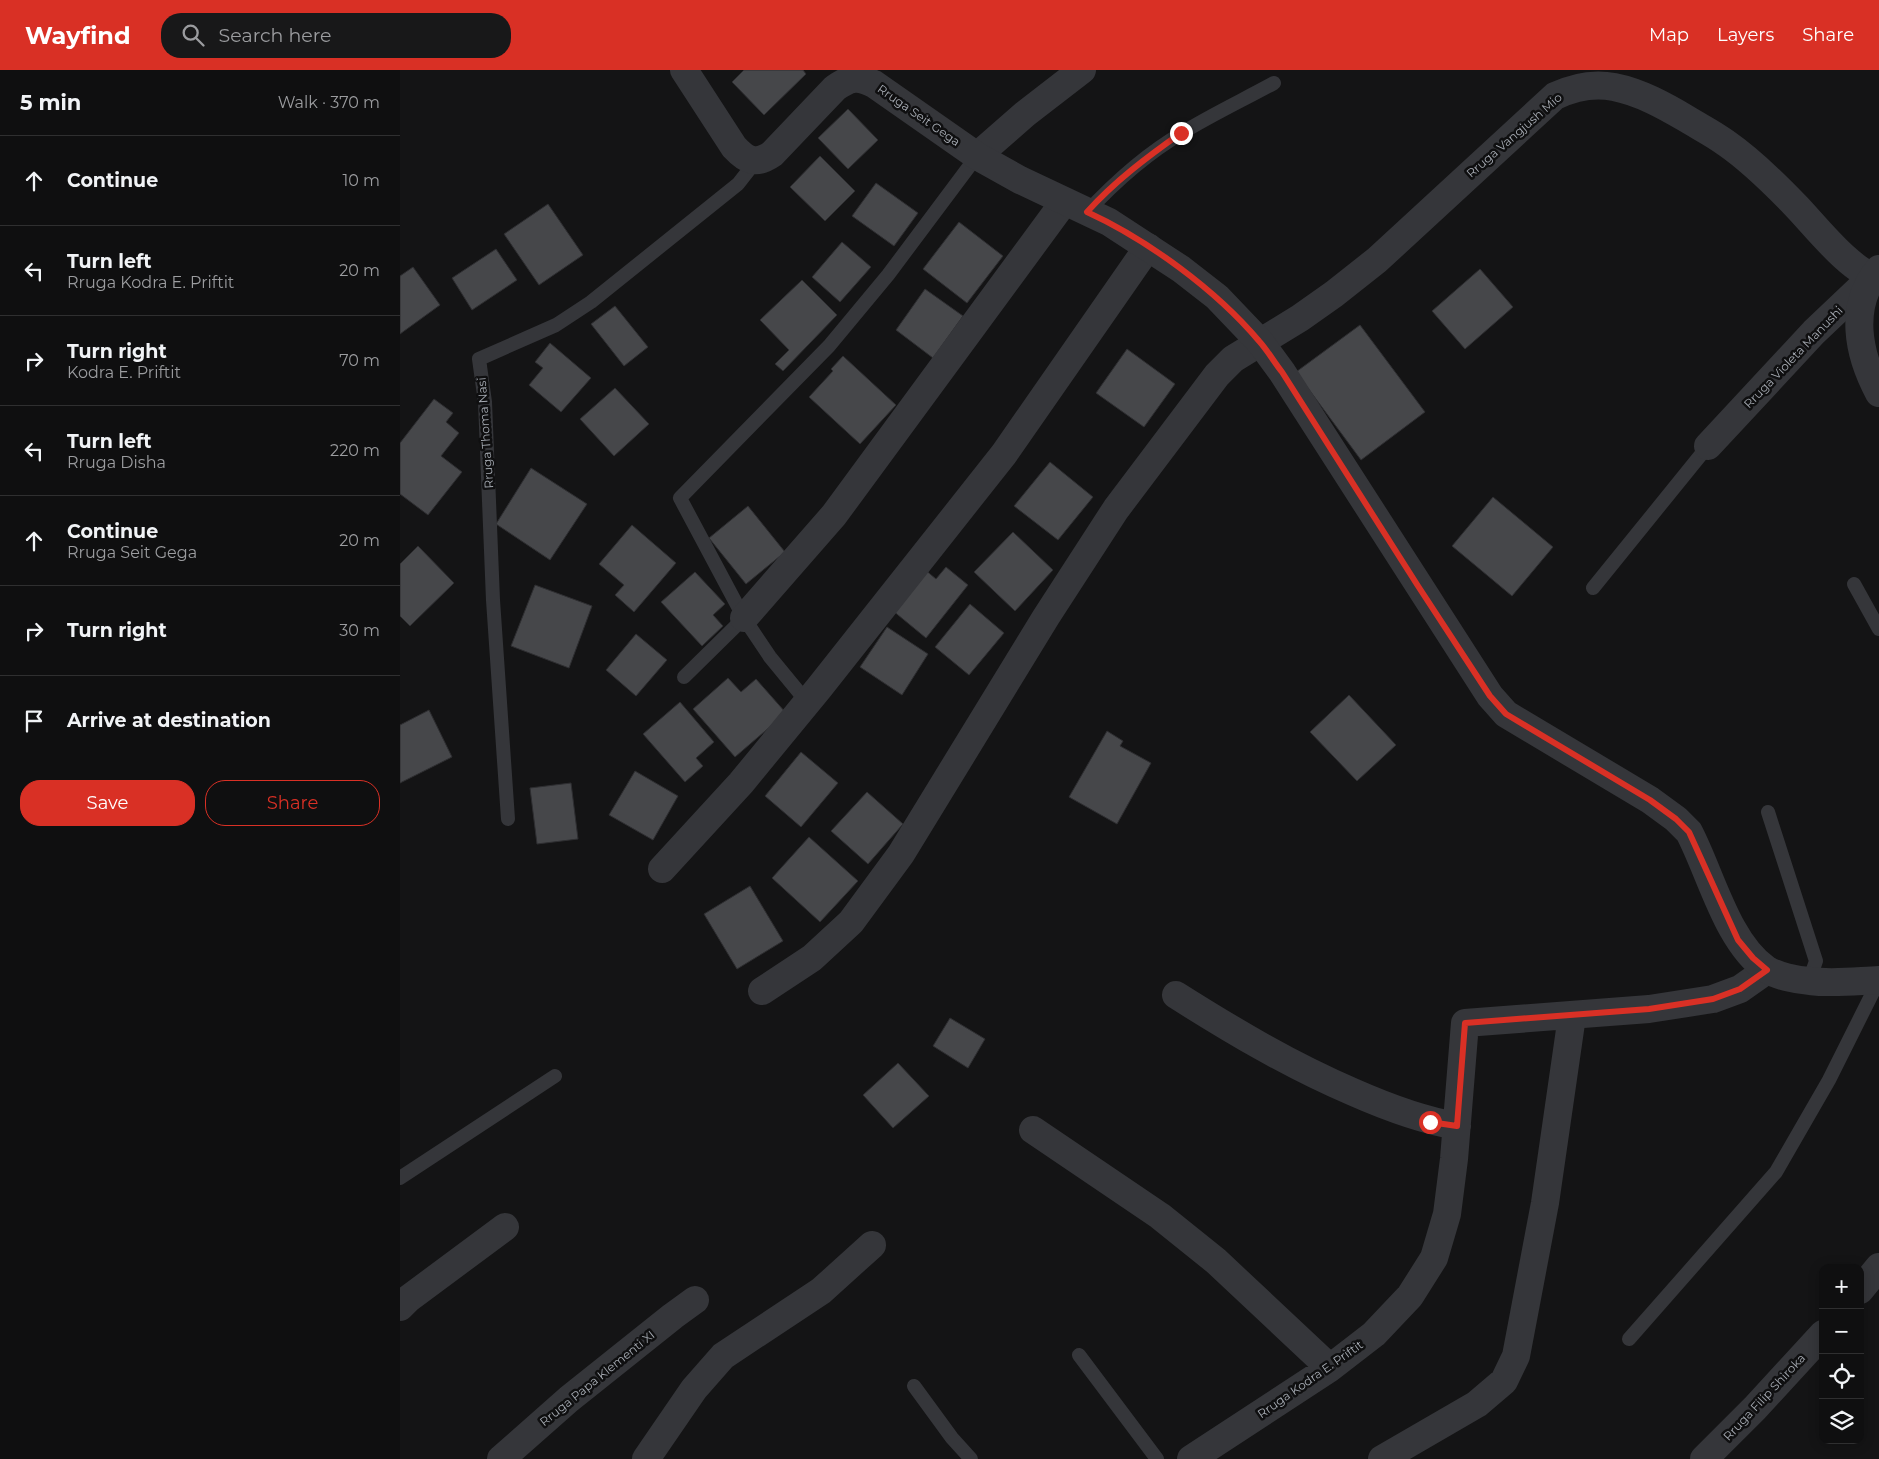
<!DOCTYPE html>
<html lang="en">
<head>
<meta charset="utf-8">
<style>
	body { margin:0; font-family:Montserrat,sans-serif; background:#181819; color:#f1f3f6 }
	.controls { position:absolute; right:15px; bottom:15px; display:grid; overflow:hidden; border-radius:10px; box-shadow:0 2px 12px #0003 }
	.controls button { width:45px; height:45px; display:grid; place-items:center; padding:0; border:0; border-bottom:1px solid #2f2f30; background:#0f0f10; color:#f1f3f6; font:25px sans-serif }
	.stop { position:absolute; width:15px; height:15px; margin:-11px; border:4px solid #d93025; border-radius:50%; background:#fff }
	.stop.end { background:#d93025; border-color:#fff; box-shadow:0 1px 5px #0008 }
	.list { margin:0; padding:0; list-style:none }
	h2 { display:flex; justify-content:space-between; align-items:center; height:65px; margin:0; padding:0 20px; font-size:21px }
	h2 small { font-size:16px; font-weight:400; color:#9b9c9f }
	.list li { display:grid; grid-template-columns:32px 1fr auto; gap:15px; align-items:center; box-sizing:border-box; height:90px; padding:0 20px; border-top:1px solid #2f2f30 }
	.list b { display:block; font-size:19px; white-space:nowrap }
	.list p { margin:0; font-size:16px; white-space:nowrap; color:#9b9c9f }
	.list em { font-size:16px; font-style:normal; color:#9b9c9f }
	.actions { display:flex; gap:10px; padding:15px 20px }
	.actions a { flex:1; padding:11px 0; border:1px solid #d93025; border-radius:20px; text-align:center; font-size:18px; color:#d93025 }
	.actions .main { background:#d93025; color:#fff }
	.icon { flex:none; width:28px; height:28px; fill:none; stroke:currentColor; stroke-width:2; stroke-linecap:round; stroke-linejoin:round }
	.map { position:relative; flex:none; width:1479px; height:1389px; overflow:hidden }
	header { display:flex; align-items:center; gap:30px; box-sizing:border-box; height:70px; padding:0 25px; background:#d93025; color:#fff }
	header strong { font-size:24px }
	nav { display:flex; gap:28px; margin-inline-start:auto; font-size:18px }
	.search { width:350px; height:45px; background:#181819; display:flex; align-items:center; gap:12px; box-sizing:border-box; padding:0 18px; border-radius:20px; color:#9b9c9f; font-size:19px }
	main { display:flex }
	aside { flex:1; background:#0f0f10 }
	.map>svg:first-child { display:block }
</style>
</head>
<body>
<header>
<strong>Wayfind</strong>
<div class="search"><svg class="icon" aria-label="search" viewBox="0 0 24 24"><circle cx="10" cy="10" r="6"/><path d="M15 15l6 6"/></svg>Search here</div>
<nav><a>Map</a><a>Layers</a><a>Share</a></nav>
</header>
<main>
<aside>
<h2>5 min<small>Walk · 370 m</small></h2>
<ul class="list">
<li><svg class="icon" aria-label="ahead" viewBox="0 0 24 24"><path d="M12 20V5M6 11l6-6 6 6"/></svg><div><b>Continue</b></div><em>10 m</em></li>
<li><svg class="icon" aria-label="left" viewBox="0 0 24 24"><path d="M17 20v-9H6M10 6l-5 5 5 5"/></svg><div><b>Turn left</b><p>Rruga Kodra E. Priftit</p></div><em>20 m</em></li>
<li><svg class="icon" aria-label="right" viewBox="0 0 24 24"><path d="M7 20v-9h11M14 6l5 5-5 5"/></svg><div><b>Turn right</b><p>Kodra E. Priftit</p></div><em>70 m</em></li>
<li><svg class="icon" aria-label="left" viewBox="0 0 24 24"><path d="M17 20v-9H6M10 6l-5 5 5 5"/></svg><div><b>Turn left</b><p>Rruga Disha</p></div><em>220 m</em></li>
<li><svg class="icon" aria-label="ahead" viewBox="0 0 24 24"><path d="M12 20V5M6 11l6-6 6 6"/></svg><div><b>Continue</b><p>Rruga Seit Gega</p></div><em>20 m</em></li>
<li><svg class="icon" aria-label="right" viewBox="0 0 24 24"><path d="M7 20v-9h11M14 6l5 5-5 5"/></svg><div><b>Turn right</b></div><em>30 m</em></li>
<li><svg class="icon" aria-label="arrive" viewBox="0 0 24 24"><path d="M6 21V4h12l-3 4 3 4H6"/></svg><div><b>Arrive at destination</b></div></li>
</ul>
<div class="actions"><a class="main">Save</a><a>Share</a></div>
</aside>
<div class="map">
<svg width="1479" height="1389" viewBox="0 0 1479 1389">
	<rect width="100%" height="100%" fill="#141415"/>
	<!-- building -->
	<path fill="#46474a" stroke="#2e2e31" d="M344 0H403L406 4 364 45 332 12Z
		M448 39 478 70 448 99 418 68Z
		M420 86 455 121 425 151 390 117Z
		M476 113 518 143 494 176 452 146Z
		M148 134 183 185 139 215 104 164Z
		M559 152 603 186 567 233 523 199Z
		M442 172 471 197 440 232 412 207Z
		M96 179 117 210 72 240 52 208Z
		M13 197 40 235 0 264V206Z
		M1080 199 1113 237 1065 279 1032 241Z
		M402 210 437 245 383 301 375 294 389 280 360 250Z
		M525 219 563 246 533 288 496 260Z
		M215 236 248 277 224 296 191 254Z
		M960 255 1025 342 961 390 896 302Z
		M150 273 191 308 161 342 129 315 143 298 135 292Z
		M727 279 775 314 744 357 696 323Z
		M443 286 496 335 460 374 409 327 433 301 431 299Z
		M215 318 249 354 214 386 180 349Z
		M34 329 53 343 46 352 59 363 41 386 62 402 28 445 0 424V373Z
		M650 392 693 427 658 470 614 436Z
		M131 398 187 434 150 490 96 454Z
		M1093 427 1153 477 1112 526 1052 476Z
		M348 436 385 482 346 514 309 468Z
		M232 455 276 493 234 542 215 525 224 515 199 494Z
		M613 462 653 500 615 541 574 502Z
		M18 476 54 513 10 556 0 546V494Z
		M546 497 568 515 526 568 492 540 524 499 536 509Z
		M295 502 325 534 313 545 323 556 302 576 261 532Z
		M135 515 192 536 169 598 111 576Z
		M570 534 604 563 569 605 535 577Z
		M487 557 528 584 502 625 460 597Z
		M236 564 267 590 236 626 206 600Z
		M328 608 341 622 356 609 386 643 335 687 293 639Z
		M949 625 996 675 957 711 910 662Z
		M280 632 314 672 296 688 303 696 285 712 243 664Z
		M29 640 52 687 0 713V655Z
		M707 661 723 671 720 676 751 693 717 754 669 727Z
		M401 682 438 713 401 757 365 726Z
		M235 701 278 726 253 770 209 745Z
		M171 713 178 769 137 774 130 718Z
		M467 722 503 754 468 794 431 761Z
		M409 767 458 811 420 852 372 808Z
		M350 816 383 871 337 899 304 844Z
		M550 948 585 969 568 998 533 976Z
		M498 993 529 1026 493 1058 463 1025Z"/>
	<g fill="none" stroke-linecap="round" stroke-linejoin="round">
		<!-- service -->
		<path stroke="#35363a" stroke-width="14" d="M687 142C715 112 746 84 782 63 811 45 843 30 874 13
			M1454 514 1479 559
			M1193 518 1308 376
			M284 607 344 548
			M407 632 370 587 344 548 280 428 429 276 488 205 577 86
			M1368 742 1416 891 1409 911
			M108 749 93 530 85 332 79 289 156 255 191 232 338 114 356 91
			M0 1108 155 1006
			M1229 1269 1376 1102 1429 1010 1479 910
			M679 1285 757 1389
			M514 1316 552 1368 571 1389"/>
		<!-- minor -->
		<path stroke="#35363a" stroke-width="28" d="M577 86 625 44 682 0
			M1308 376 1414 262 1472 207
			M344 548 434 445 664 132
			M262 799 341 713 419 618 604 384 748 177
			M362 921 412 888 451 852 501 784 646 547 716 439 817 305 833 289 900 248 934 224 977 190 1155 26C1174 17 1194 13 1214 17 1240 22 1265 36 1287 49 1300 57 1314 64 1326 73 1352 91 1375 114 1397 137 1417 158 1451 202 1479 209
			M776 925C833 961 890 995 953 1022 987 1037 1021 1050 1057 1056
			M633 1060 760 1146 816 1191 930 1298
			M1460 1220 1479 1197
			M0 1237 8 1229 105 1157
			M101 1389 169 1329 273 1246 295 1230
			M246 1389 294 1319 323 1286 421 1221 472 1175
			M791 1389 930 1298 974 1264 1010 1226 1034 1188 1047 1144 1054 1089 1065 953 1249 939 1313 929 1340 919 1367 900
			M982 1389 1077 1334 1104 1311 1116 1286 1145 1133 1172 946
			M1304 1389 1355 1338 1423 1264"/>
		<!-- tertiary -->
		<path stroke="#35363a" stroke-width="28" d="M284 0 334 77C347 91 356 95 372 84L435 18C451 7 457 6 474 14L577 86 620 110 709 152 781 199 817 227 860 272 882 302 1090 626 1106 644 1250 730 1276 749 1289 762C1311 804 1327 872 1366 899 1377 906 1396 910 1410 911 1433 914 1456 911 1479 910
			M1479 199C1448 236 1458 284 1479 323"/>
	</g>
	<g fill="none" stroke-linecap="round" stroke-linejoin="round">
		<!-- route -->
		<path stroke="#d93025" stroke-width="6" d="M781 63C747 87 715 111 687 142 748 170 816 220 859 271 868 281 874 292 882 302L1018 516 1090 626 1106 644 1250 730 1276 749 1289 762 1338 870 1353 888 1367 900 1340 919 1313 929 1249 939 1065 953 1057 1056 1030 1052"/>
	</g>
	<g text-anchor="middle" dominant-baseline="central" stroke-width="5" stroke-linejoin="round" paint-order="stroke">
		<!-- street labels -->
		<g font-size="12" fill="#a7acb4" stroke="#0f0f10">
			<text transform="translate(519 45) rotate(35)">Rruga Seit Gega</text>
			<text transform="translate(1114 65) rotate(-41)">Rruga Vangjush Mio</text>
			<text transform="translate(1393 287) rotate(-46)">Rruga Violeta Manushi</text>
			<text transform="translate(85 363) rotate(-94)">Rruga Thoma Nasi</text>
			<text transform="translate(197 1308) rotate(-39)">Rruga Papa Klementi XI</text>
			<text transform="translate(910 1309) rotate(-35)">Rruga Kodra E. Priftit</text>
			<text transform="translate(1364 1327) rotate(-47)">Rruga Filip Shiroka</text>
		</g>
	</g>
</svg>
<div class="controls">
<button>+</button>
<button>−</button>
<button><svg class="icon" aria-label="locate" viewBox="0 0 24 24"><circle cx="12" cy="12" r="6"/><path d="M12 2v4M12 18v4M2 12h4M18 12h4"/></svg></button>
<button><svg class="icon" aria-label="layers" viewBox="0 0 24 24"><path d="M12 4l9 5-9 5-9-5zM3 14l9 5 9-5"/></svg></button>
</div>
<div class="stop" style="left:1030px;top:1052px"></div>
<div class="stop end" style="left:781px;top:63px"></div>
</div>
</main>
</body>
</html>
